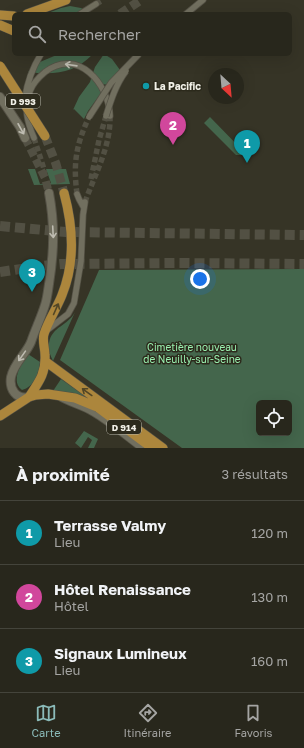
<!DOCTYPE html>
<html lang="fr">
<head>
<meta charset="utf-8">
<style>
	body { margin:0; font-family:"Golos Text",sans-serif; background:#343329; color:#f1f3f6 }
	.controls { position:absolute; right:12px; bottom:12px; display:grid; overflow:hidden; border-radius:6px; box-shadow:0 4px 16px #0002 }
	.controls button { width:36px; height:36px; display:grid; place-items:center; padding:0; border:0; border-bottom:1px solid #44443b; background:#28271c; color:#f1f3f6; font:20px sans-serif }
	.compass { position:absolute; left:208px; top:68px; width:36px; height:36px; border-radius:50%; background:#28271c; box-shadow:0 4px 16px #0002; rotate:154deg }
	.you { position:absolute; left:200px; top:279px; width:14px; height:14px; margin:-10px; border:3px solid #fff; border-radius:50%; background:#1a73e8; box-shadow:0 0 0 6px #1a73e833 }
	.badge { display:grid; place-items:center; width:26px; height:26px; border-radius:50%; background:#8bbbb9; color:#fff; font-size:13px; font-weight:700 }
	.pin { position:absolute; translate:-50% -33px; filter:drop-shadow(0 1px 2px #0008) }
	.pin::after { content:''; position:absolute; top:21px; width:14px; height:12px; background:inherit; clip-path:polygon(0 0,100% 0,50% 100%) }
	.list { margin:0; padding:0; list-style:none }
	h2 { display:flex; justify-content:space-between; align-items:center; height:52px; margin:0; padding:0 16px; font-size:17px }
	h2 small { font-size:13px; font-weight:400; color:#a5a5a3 }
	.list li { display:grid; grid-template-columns:26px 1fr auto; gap:12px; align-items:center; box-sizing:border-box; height:64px; padding:0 16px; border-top:1px solid #44443b }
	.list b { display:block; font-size:15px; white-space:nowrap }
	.list p { margin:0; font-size:13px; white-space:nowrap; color:#a5a5a3 }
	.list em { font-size:13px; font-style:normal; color:#a5a5a3 }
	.icon { flex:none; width:22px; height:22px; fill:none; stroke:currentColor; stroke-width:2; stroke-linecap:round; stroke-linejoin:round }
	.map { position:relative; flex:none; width:304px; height:448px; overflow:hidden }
	.search { position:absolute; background:#28271c; box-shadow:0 4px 16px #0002; left:12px; right:12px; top:12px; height:44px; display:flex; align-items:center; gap:10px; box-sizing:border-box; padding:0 14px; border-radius:6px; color:#a5a5a3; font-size:15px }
	.sheet { height:244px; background:#28271c }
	nav { display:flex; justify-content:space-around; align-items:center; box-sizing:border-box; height:56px; border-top:1px solid #44443b; background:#28271c; font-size:11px; color:#a5a5a3 }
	nav a { display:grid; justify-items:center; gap:2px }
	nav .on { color:#8bbbb9 }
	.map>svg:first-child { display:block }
</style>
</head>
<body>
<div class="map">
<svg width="304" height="448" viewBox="0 0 304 448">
	<rect width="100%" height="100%" fill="#363426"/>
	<!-- green -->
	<path fill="#44664c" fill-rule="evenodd" d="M70 6 81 8 92 14H45L61 8Z
		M59 54H93C74 74 54 75 28 72L40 62Z
		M104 54 112 59 120 70 107 86 105 84 99 89 101 93 88 111 84 119 74 109 73 110 79 97 90 82 95 67Z
		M210 117 247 155H236L204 123Z
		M28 169H35L40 184 51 183 46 169H66L70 184 34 185Z
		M304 269V448H182L60 360 99 270ZM259 403H289V433H259Z
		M75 312 53 361C50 355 48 350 49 343 52 326 68 326 75 312Z
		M28 354 40 362C39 373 34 387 22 390 10 382 21 363 28 354Z
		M61 379 85 396V397L74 393 53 391Z
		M84 431 98 439 94 448H88L92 440 88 437 81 448 75 443Z"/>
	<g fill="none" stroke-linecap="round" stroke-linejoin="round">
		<!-- street-tunnel -->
		<path stroke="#525043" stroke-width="5.5" stroke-dasharray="5.5 3" stroke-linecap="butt" d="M96 4 103 0
			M34 138 44 169 45 178
			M91 179 99 140 106 116
			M77 194C73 163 76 145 89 117
			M85 202C95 174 111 146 110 116"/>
		<!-- secondary-tunnel -->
		<path stroke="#525043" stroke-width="8" stroke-dasharray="8 4" stroke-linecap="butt" d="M25 138 45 178 49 193"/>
		<!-- primary-tunnel -->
		<path stroke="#525043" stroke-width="9" stroke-dasharray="9 4.5" stroke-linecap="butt" d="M120 14 141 0
			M45 136 56 164 64 193"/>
		<!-- highway-tunnel -->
		<path stroke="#525043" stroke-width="10" stroke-dasharray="10 5" stroke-linecap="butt" d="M0 226 66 232 304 235
			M0 272 41 266 61 264 177 263 304 264"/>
		<!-- street casing -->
		<g stroke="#555246" stroke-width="7">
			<path id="street" d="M80 14 96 4
				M186 14 203 0
				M25 98C27 83 33 67 41 54
				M34 138C31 131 28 123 27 115 26 107 27 99 30 91 33 83 39 77 45 72 78 47 109 84 110 116
				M77 194 79 199 84 208
				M46 331 68 314 74 303 81 261 83 215 85 202
				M59 397C70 404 82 406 93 413 110 423 125 436 141 448"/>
		</g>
		<!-- secondary casing -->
		<g stroke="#555246" stroke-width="10">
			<path id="secondary" d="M0 97 20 127 25 138
				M29 397C16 400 9 389 11 377 14 363 26 354 31 342 35 330 41 318 45 305 47 299 48 291 49 284 54 252 55 225 49 193"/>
		</g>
		<!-- primary casing -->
		<g stroke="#555246" stroke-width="10">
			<path id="primary" d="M27 14 66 0
				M0 15 14 16
				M0 25 14 31
				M45 361 163 448
				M29 397C39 382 46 373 45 355 45 348 42 341 44 334 48 321 57 308 62 295 75 263 73 226 64 193
				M0 416 29 397 36 395 48 394 75 398 97 407 152 448"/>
		</g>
		<!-- street -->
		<use href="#street" stroke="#716f5f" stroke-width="5.5"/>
		<!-- secondary -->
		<use href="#secondary" stroke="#716f5f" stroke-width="8"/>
		<!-- primary -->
		<use href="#primary" stroke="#ac863c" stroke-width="9"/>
		<!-- street-bridge casing -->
		<g stroke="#555246" stroke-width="7" stroke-linecap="butt">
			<path id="street-bridge" d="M106 116C111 100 116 84 126 71
				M89 117 111 83 139 54"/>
		</g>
		<!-- primary-bridge casing -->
		<g stroke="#555246" stroke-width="10" stroke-linecap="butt">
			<path id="primary-bridge" d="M0 66 45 136"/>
		</g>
		<!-- street-bridge -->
		<use href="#street-bridge" stroke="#716f5f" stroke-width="5.5"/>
		<!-- primary-bridge -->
		<use href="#primary-bridge" stroke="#ac863c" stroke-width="9"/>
	</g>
	<!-- one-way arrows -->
	<defs><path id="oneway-shaft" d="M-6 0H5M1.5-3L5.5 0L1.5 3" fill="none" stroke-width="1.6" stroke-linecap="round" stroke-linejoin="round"/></defs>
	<g stroke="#bebcb1">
		<use href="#oneway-shaft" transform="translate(71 65) rotate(-172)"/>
		<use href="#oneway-shaft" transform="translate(21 129) rotate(61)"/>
		<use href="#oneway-shaft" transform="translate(53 232) rotate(87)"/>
		<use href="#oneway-shaft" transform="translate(22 356) rotate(125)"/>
	</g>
	<g stroke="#524626">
		<use href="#oneway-shaft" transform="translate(56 309) rotate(-66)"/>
		<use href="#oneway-shaft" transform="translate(87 392) rotate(-144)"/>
	</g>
	<!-- markers -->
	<circle fill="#0f9aa8" stroke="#2c2a1c" stroke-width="1.5" cx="146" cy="86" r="4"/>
	<g text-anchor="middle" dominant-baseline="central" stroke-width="3" stroke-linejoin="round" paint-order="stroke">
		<!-- shield labels -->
		<g fill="#2c2a1c" stroke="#b6b5aa" stroke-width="1">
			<rect x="6" y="94" width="34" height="14" rx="3"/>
			<rect x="107" y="420" width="34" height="14" rx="3"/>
		</g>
		<g font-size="9" font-weight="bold" fill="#f1f0e7">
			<text x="23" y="101">D 993</text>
			<text x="124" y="427">D 914</text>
		</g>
		<!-- poi labels -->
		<g font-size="10" font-weight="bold" fill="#f1f0e7" stroke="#2c2a1c" text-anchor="start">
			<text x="154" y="86">La Pacific</text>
		</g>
		<!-- park labels -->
		<g font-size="10" fill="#99f0af" stroke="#2c2a1c">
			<text x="192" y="347">Cimetière nouveau<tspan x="192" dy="12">de Neuilly-sur-Seine</tspan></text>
		</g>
	</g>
</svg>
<div class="controls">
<button><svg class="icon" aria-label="locate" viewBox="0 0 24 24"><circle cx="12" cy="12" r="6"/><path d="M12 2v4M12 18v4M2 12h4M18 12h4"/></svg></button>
</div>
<svg class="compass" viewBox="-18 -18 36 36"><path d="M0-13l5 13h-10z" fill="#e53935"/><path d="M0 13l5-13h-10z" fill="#a5a5a3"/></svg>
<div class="you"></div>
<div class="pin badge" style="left:247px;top:163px;background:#0f9aa8">1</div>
<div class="pin badge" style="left:173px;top:145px;background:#d1479c">2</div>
<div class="pin badge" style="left:32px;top:292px;background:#0f9aa8">3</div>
<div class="search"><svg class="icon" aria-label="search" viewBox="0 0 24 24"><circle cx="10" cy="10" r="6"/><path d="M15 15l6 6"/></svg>Rechercher</div>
</div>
<section class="sheet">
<h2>À proximité<small>3 résultats</small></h2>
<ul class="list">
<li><span class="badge" style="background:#0f9aa8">1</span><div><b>Terrasse Valmy</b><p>Lieu</p></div><em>120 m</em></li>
<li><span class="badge" style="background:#d1479c">2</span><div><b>Hôtel Renaissance</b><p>Hôtel</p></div><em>130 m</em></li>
<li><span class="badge" style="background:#0f9aa8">3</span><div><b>Signaux Lumineux</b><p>Lieu</p></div><em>160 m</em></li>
</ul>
</section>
<nav>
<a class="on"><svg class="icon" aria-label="map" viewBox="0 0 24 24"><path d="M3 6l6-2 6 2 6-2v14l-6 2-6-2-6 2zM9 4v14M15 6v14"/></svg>Carte</a>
<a><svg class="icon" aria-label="directions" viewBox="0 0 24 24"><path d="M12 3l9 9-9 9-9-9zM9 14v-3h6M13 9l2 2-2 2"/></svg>Itinéraire</a>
<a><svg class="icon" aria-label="saved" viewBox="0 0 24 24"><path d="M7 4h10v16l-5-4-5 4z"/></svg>Favoris</a>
</nav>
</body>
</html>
